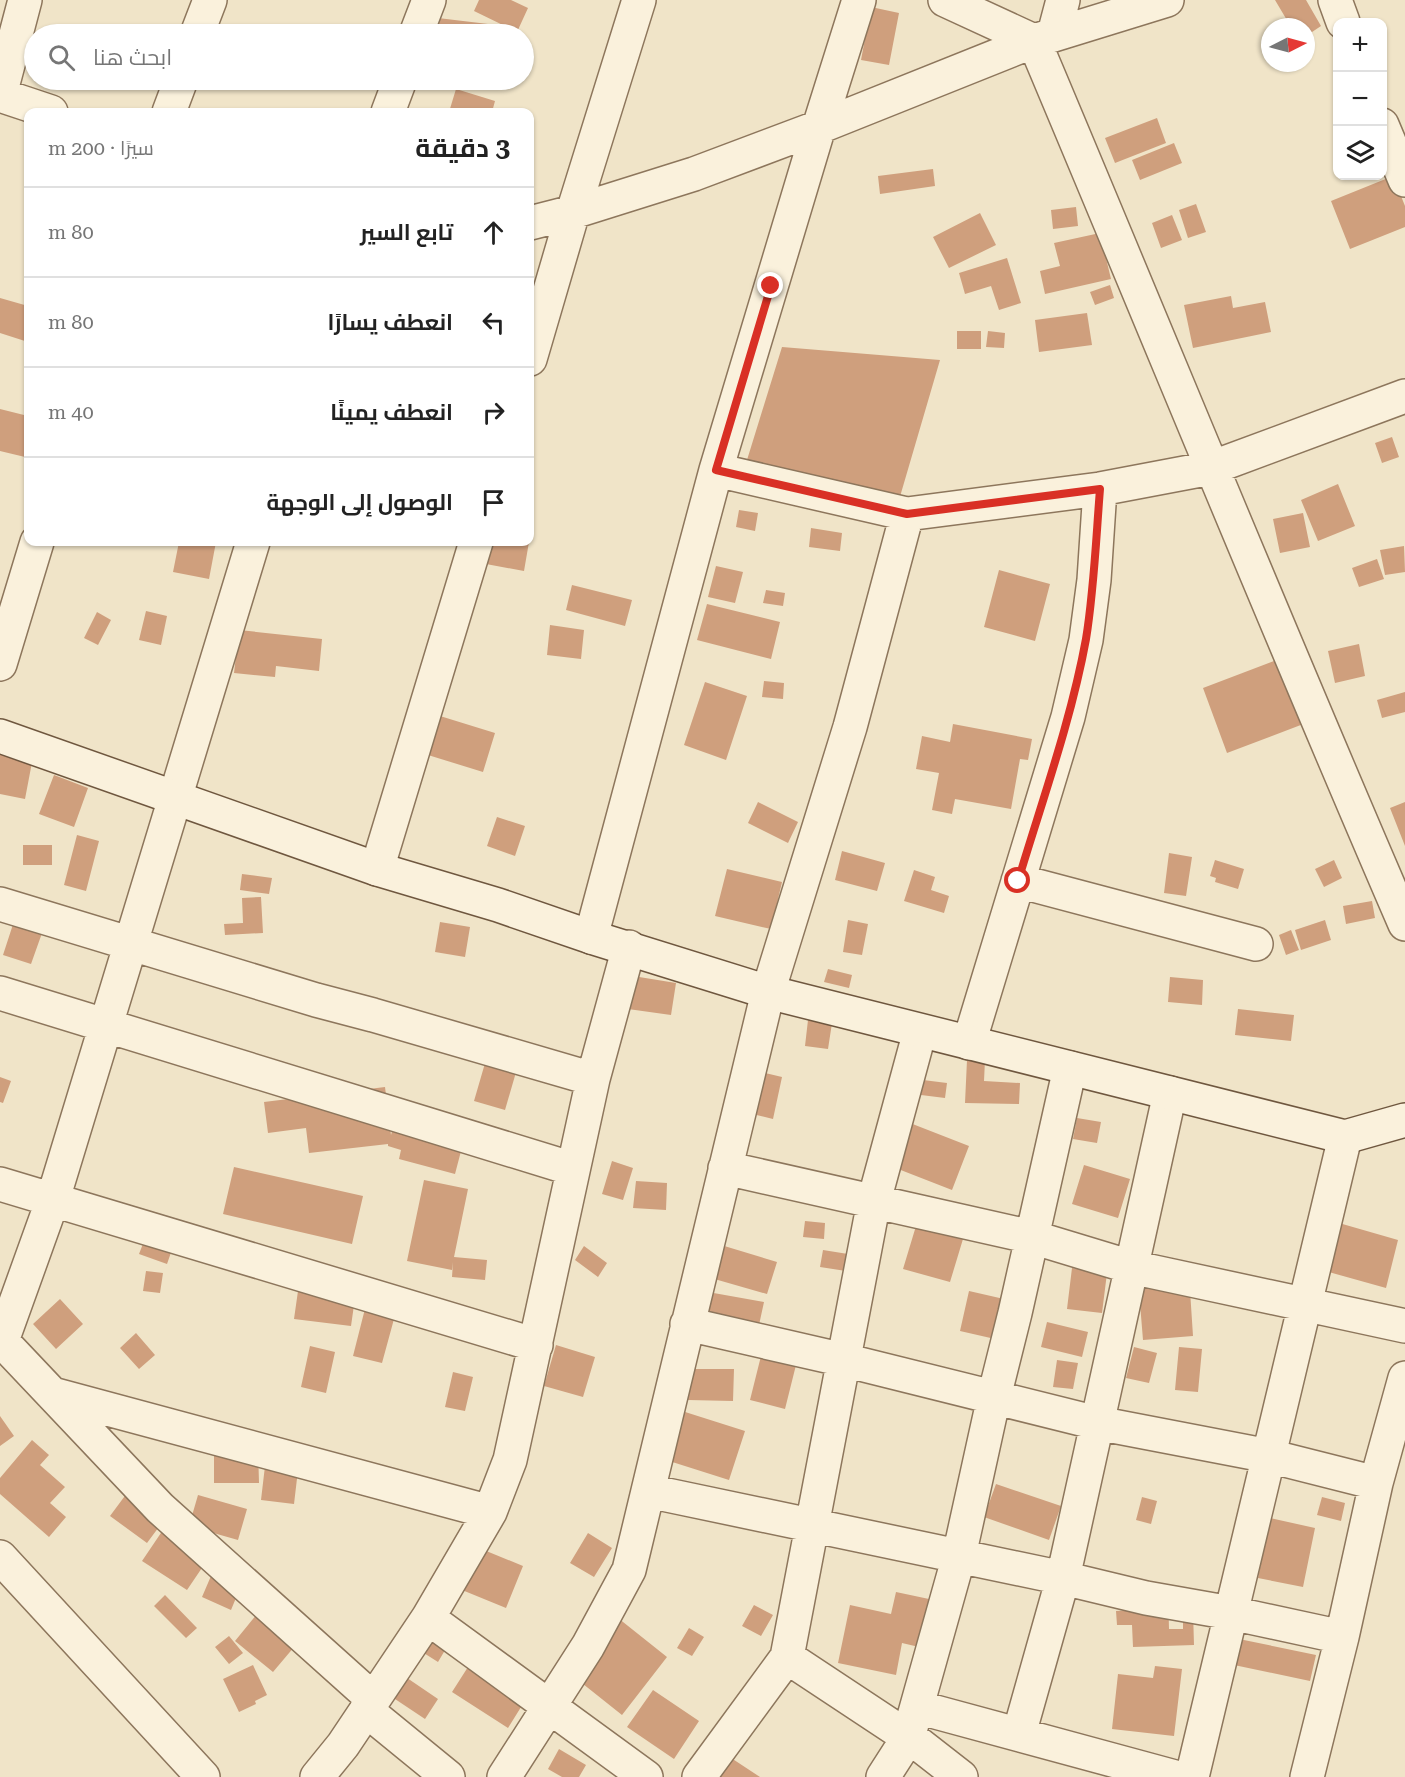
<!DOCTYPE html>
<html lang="ar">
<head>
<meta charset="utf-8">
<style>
	body { margin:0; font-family:"Roboto Serif",Cairo,serif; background:#f6f6f6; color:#222; direction:rtl }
	.controls { position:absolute; right:18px; top:18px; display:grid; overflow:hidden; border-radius:12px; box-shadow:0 2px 4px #0004 }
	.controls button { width:54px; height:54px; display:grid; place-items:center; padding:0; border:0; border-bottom:2px solid #e0e0e0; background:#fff; color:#222; font:30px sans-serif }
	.compass { position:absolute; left:1261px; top:18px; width:54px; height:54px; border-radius:50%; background:#fff; box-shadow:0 2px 4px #0004; rotate:84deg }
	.stop { position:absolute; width:18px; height:18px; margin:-14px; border:4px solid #d93025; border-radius:50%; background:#fff }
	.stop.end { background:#d93025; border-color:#fff; box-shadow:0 2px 6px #0008 }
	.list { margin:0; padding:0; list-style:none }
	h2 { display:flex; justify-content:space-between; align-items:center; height:78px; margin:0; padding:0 24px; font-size:26px }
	h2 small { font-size:20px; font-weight:400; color:#767676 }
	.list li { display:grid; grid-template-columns:39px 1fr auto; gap:18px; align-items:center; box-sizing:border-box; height:90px; padding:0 24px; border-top:2px solid #e0e0e0 }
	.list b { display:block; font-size:22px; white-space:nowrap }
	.list em { font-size:20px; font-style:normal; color:#767676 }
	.icon { flex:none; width:33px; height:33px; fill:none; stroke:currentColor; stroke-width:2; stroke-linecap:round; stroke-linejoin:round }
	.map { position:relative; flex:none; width:1405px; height:1777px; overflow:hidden; direction:ltr }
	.search { position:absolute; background:#fff; box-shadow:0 2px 4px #0004; left:24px; top:24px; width:510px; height:66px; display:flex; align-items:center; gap:15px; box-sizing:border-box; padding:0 21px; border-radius:33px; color:#767676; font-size:22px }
	.panel { position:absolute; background:#fff; box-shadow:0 2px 4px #0004; left:24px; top:108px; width:510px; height:438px; border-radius:12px; direction:rtl }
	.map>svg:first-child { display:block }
</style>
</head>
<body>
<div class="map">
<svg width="1405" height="1777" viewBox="0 0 1405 1777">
	<rect width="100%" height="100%" fill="#f0e4c8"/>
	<!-- building -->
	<path fill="#cf9f7d" d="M479 0H511L528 8 517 32 474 11Z
		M1275 0H1306L1321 26 1306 36V27H1291Z
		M871 7 899 13 889 65 861 60Z
		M438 18 488 24 487 34H436Z
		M59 80H81L79 85Z
		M456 89 495 101 492 112H449Z
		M1157 118 1166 143 1115 163 1105 138Z
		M1174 143 1182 163 1140 180 1132 160Z
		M933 169 935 186 880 194 878 176Z
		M1393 176 1405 206V227L1350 249 1331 201Z
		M1196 204 1206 232 1188 238 1179 210Z
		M1076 207 1078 226 1053 229 1051 210Z
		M980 213 996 245 949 268 933 237Z
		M1172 215 1182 240 1161 248 1152 223Z
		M1100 233 1111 279 1045 294 1040 271 1060 266 1054 243Z
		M1007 258 1021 303 999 310 991 286 965 294 959 273Z
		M1110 285 1114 298 1095 305 1090 292Z
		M1231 296 1233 308 1265 302 1271 332 1193 348 1184 305Z
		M0 298 28 306V342L0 333Z
		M1087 313 1092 345 1039 352 1035 320Z
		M957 331H981V349H957Z
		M988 331 1005 333 1004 348 986 347Z
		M782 347 940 360 899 500 747 460Z
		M0 409 28 416V445L25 457 0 451Z
		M1392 437 1399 457 1382 463 1375 443Z
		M1338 484 1355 526 1318 541 1301 500Z
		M739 510 758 513 755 531 736 527Z
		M1303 513 1310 547 1280 553 1273 519Z
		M811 528 842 533 840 551 809 547Z
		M179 542H216L209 579 173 572Z
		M490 542H529L524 571 486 564Z
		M1404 546 1405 572 1385 575 1380 550Z
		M1377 559 1384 579 1359 587 1352 568Z
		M716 566 743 572 735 603 708 597Z
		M999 570 1050 584 1035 641 984 627Z
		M572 585 632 600 625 626 566 610Z
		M766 590 785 593 783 606 763 603Z
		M707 604 780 622 771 659 697 640Z
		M146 611 167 616 161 645 139 640Z
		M97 612 111 620 98 645 84 638Z
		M550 625 584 630 581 659 547 655Z
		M239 630 322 639 319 671 276 666 275 677 234 673Z
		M1359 644 1365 676 1335 683 1328 651Z
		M1282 658 1306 723 1227 753 1203 688Z
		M764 681 784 683 783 699 762 697Z
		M705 682 747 696 726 760 684 745Z
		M1405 692V712L1382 718 1377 700Z
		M440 716 495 733 483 772 428 755Z
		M953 724 1032 739 1028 760 1020 759 1011 809 955 799 952 814 932 810 939 773 916 769 922 736 950 742Z
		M0 750 33 757 25 799 0 794Z
		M54 775 88 788 74 827 39 814Z
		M758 802 798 822 788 843 748 823Z
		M1405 802V846L1390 808Z
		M497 817 525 826 515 856 487 846Z
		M77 835 99 841 86 891 64 885Z
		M23 845H52V865H23Z
		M842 851 885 863 877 891 835 880Z
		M1169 853 1192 857 1186 896 1164 893Z
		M1215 860 1244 869 1238 889 1215 882 1216 878 1210 876Z
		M1334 860 1342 878 1324 887 1315 869Z
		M727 869 782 882 771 929 715 916Z
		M914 870 935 877 931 890 949 896 944 913 904 901Z
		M242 874 272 878 269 894 240 890Z
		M261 897 263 933 225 935 224 924 243 923 242 898Z
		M1372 901 1375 918 1346 924 1343 906Z
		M18 909 47 919 31 964 3 955Z
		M848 920 868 924 862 955 843 952Z
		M1325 920 1331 940 1301 950 1295 930Z
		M440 922 470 927 465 957 435 952Z
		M1291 930 1299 950 1286 955 1279 935Z
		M828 969 852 975 849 988 824 982Z
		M633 976 676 983 671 1015 628 1009Z
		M1170 977 1203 980 1202 1005 1168 1002Z
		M1238 1009 1294 1015 1291 1041 1235 1035Z
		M808 1020 832 1023 828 1049 805 1046Z
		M490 1046 521 1055 505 1110 474 1101Z
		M967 1060H985L984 1081 1020 1083 1019 1104 965 1103Z
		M757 1071 782 1077 773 1119 748 1113Z
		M0 1077 11 1081 3 1103 0 1102Z
		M923 1080 947 1083 945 1098 921 1095Z
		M385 1087 391 1135 400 1101 466 1132 455 1174 399 1159 401 1150 388 1146V1144L309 1153 306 1128 268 1133 264 1102Z
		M1077 1118 1101 1122 1097 1143 1073 1139Z
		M910 1123 969 1146 952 1190 893 1167Z
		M612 1161 633 1168 623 1200 602 1194Z
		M1084 1165 1130 1179 1118 1218 1072 1204Z
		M234 1167 363 1196 352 1244 223 1214Z
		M424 1180 468 1189 454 1257 487 1260 485 1280 452 1277 453 1262 452 1270 407 1261Z
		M636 1181 667 1183 666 1210 633 1208Z
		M805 1221 825 1223 824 1239 803 1237Z
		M1332 1221 1398 1240 1386 1288 1318 1269Z
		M916 1226 963 1239 950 1282 903 1269Z
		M148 1231 175 1241 167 1264 139 1254Z
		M721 1245 777 1262 767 1294 711 1278Z
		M584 1246 607 1263 598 1277 575 1260Z
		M823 1250 848 1254 846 1271 820 1267Z
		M1072 1268 1107 1273 1102 1313 1067 1309Z
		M146 1271 163 1273 160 1293 143 1291Z
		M1189 1275 1193 1336 1143 1340 1138 1279Z
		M299 1284 356 1291 351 1326 294 1319Z
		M370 1289 400 1297 382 1363 353 1356Z
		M969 1291 1004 1299 995 1339 960 1331Z
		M708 1292 764 1302 759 1325 704 1315Z
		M60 1299 83 1324 56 1349 33 1324Z
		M1047 1322 1088 1332 1082 1357 1041 1347Z
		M136 1333 155 1355 139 1369 120 1348Z
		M764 1344 799 1353 785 1409 750 1400Z
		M556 1345 595 1357 583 1397 544 1386Z
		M310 1346 335 1352 326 1393 301 1387Z
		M1134 1347 1157 1353 1149 1383 1126 1378Z
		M1179 1347 1202 1349 1198 1392 1175 1390Z
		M1057 1360 1078 1363 1073 1389 1053 1387Z
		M689 1369H734L733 1401 688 1400Z
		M453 1372 473 1377 465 1411 445 1407Z
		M682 1411 745 1431 729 1480 666 1460Z
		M0 1416 14 1436 0 1446Z
		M32 1440 49 1455 40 1465 65 1487 50 1503 66 1517 49 1537 0 1494V1478Z
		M214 1449H258L259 1483H214Z
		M265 1466 298 1470 294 1504 261 1500Z
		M996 1484 1061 1506 1049 1540 984 1517Z
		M133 1485 170 1512 147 1543 110 1516Z
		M198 1495 247 1509 238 1540 189 1526Z
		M1142 1497 1157 1501 1151 1524 1136 1520Z
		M1322 1497 1345 1503 1341 1521 1317 1515Z
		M1270 1518 1315 1528 1303 1587 1258 1578Z
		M165 1527 210 1556 187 1590 142 1561Z
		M588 1533 612 1548 594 1577 570 1563Z
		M479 1548 523 1566 506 1608 462 1590Z
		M214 1569 243 1581 231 1610 202 1597Z
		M896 1592 929 1599 919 1647 902 1643 896 1675 838 1663 850 1605 891 1614Z
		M1168 1592 1169 1629H1183V1611H1193L1194 1645 1133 1647 1132 1625H1117L1116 1611 1131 1610Z
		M165 1595 197 1628 186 1638 154 1606Z
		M754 1605 773 1615 761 1636 742 1626Z
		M262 1608 300 1640 273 1672 235 1641Z
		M618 1618 667 1657 622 1715 573 1676Z
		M420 1622 451 1640 438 1662 408 1643Z
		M689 1628 704 1637 692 1656 677 1648Z
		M229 1636 243 1653 229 1664 215 1647Z
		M1239 1639 1316 1655 1310 1681 1234 1665Z
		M475 1656 531 1691 508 1728 452 1692Z
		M253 1665 267 1695 255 1701 256 1704 239 1712 223 1679Z
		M388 1665 438 1699 425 1719 374 1685Z
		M1155 1666 1182 1669 1174 1736 1112 1729 1118 1674 1153 1678Z
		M653 1690 699 1721 674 1759 627 1727Z
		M559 1749 586 1765 579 1777H562L548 1769Z
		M719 1750 760 1777H702Z"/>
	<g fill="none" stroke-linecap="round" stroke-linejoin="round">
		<!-- street casing -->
		<g stroke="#8d765c" stroke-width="36">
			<path id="street" d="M945 0 1034 41C1158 335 1278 631 1405 924
				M1335 0 1343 22
				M197 34 210 0
				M416 34 429 0
				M1054 34 1063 0
				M0 95 25 0
				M0 95 51 112
				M169 112 181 80
				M388 112 400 80
				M1382 125 1405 180
				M530 223 573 212 694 174 819 127 1034 41 1167 0
				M530 359 573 212 639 0
				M716 470 907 514 1100 489 1211 468 1405 396
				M0 664 37 542
				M377 869 476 542
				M1018 881 1256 944
				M0 904 316 1000 373 1015 593 1079
				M591 937 716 470 819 127 859 0
				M0 993 573 1169
				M969 1043 1068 717 1086 640 1094 580 1100 489
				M725 1168 1032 1237 1131 1267 1405 1326
				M0 1184 536 1345
				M687 1324 844 1360 1097 1423 1269 1456 1376 1483
				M0 1339 160 1508 373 1699
				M2 1341 53 1199 253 542
				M52 1394 490 1512
				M648 1491 1063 1578 1146 1598 1231 1613 1342 1637
				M0 1557 203 1777
				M428 1618 646 1777
				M787 1657 920 1745 961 1777
				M917 1707 1175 1777
				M366 1710 448 1777
				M1019 1734 1063 1578 1170 1093
				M317 1777 343 1745 428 1618 490 1512 510 1460 593 1079 629 947
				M504 1777 588 1646 629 1570 768 992 850 727 907 514
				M699 1777 787 1657 874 1201 920 1031
				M883 1777 908 1738 959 1556 994 1397 1015 1313 1070 1068
				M1192 1777 1345 1137
				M1307 1777 1342 1637 1376 1483 1405 1378"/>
		</g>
		<!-- secondary casing -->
		<g stroke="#6f573f" stroke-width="36">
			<path id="secondary" d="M0 736 377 869 498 905 591 937 768 992 1345 1137 1405 1120"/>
		</g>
		<!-- street -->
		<use href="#street" stroke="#faf1dc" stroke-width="33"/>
		<!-- secondary -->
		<use href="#secondary" stroke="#faf1dc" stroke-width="33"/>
	</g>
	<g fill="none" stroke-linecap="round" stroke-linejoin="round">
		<!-- route -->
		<path stroke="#d93025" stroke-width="8" d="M771 286 716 470 907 514 1100 489C1096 539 1094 590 1086 639 1071 721 1042 801 1018 881"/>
	</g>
</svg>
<div class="controls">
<button>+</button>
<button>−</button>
<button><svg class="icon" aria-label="layers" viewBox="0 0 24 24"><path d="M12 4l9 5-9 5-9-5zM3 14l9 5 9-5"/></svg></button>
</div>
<svg class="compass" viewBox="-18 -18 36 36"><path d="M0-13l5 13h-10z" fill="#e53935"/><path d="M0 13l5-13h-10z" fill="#767676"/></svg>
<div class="stop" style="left:1018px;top:881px"></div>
<div class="stop end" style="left:771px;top:286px"></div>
<div class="search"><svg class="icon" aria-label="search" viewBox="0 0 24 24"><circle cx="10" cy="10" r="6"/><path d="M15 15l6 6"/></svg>ابحث هنا</div>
<section class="panel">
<h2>3 دقيقة<small>سيرًا · 200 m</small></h2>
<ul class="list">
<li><svg class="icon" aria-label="ahead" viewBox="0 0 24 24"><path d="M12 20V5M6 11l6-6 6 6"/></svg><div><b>تابع السير</b></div><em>80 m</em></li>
<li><svg class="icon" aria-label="left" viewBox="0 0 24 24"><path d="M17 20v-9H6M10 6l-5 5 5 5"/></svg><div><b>انعطف يسارًا</b></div><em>80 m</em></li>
<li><svg class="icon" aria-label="right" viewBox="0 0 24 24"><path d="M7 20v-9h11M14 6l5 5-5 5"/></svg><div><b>انعطف يمينًا</b></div><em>40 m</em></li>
<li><svg class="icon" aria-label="arrive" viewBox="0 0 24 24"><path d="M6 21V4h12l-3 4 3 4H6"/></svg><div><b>الوصول إلى الوجهة</b></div></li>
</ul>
</section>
</div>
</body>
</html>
